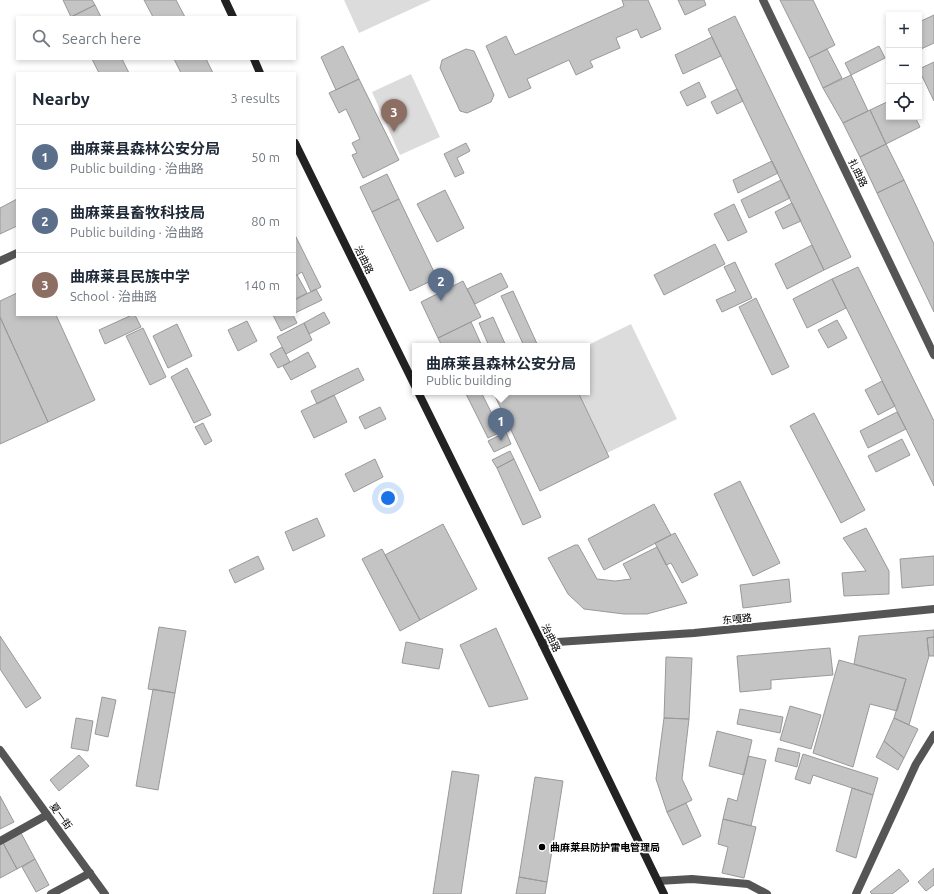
<!DOCTYPE html>
<html lang="en">
<head>
<meta charset="utf-8">
<style>
	body { margin:0; font-family:Ubuntu,"Noto Sans SC",sans-serif; background:#f6f6f7; color:#1f2937 }
	.controls { position:absolute; right:12px; top:12px; display:grid; overflow:hidden; border-radius:0px; box-shadow:0 2px 6px #0003 }
	.controls button { width:36px; height:36px; display:grid; place-items:center; padding:0; border:0; border-bottom:1px solid #e0e1e3; background:#fff; color:#1f2937; font:20px sans-serif }
	.you { position:absolute; left:388px; top:498px; width:14px; height:14px; margin:-10px; border:3px solid #fff; border-radius:50%; background:#1a73e8; box-shadow:0 0 0 6px #1a73e833 }
	.badge { display:grid; place-items:center; width:26px; height:26px; border-radius:50%; background:#000; color:#fff; font-size:13px; font-weight:700 }
	.pin { position:absolute; translate:-50% -33px; filter:drop-shadow(0 1px 2px #0008) }
	.pin::after { content:''; position:absolute; top:21px; width:14px; height:12px; background:inherit; clip-path:polygon(0 0,100% 0,50% 100%) }
	.popup { position:absolute; left:412px; top:343px; width:178px; height:52px; box-sizing:border-box; display:grid; place-content:center; border-radius:0px; background:#fff; filter:drop-shadow(0 1px 3px #0005); font-size:13px; white-space:nowrap; color:#747a83 }
	.popup b { font-size:15px; color:#1f2937 }
	.popup::after { content:''; position:absolute; left:50%; top:100%; margin-left:-8px; border:8px solid transparent; border-top-color:#fff }
	.list { margin:0; padding:0; list-style:none }
	h2 { display:flex; justify-content:space-between; align-items:center; height:52px; margin:0; padding:0 16px; font-size:17px }
	h2 small { font-size:13px; font-weight:400; color:#747a83 }
	.list li { display:grid; grid-template-columns:26px 1fr auto; gap:12px; align-items:center; box-sizing:border-box; height:64px; padding:0 16px; border-top:1px solid #e0e1e3 }
	.list b { display:block; font-size:15px; white-space:nowrap }
	.list p { margin:0; font-size:13px; white-space:nowrap; color:#747a83 }
	.list em { font-size:13px; font-style:normal; color:#747a83 }
	.icon { flex:none; width:22px; height:22px; fill:none; stroke:currentColor; stroke-width:2; stroke-linecap:round; stroke-linejoin:round }
	.map { position:relative; flex:none; width:934px; height:894px; overflow:hidden }
	.search { position:absolute; background:#fff; box-shadow:0 2px 6px #0003; left:16px; top:16px; width:280px; height:44px; display:flex; align-items:center; gap:10px; box-sizing:border-box; padding:0 14px; border-radius:0px; color:#747a83; font-size:15px }
	.panel { position:absolute; background:#fff; box-shadow:0 2px 6px #0003; left:16px; top:72px; width:280px; height:244px; border-radius:0px }
	.map>svg:first-child { display:block }
</style>
</head>
<body>
<div class="map">
<svg width="934" height="894" viewBox="0 0 934 894">
	<rect width="100%" height="100%" fill="#fff"/>
	<!-- green -->
	<path fill="#dcdcdc" d="M344 0H431L359 33Z
		M411 74 440 137 400 155 372 92Z
		M631 324 677 419 607 453 578 392H587V346H586Z"/>
	<!-- building -->
	<path fill="#c4c4c4" stroke="#999" d="M63 0H92L95 5 71 17Z
		M144 0H176L185 17H153Z
		M622 0H648L661 29 641 38 637 29 616 38 620 48 590 61 593 67 576 75 569 60 527 79 531 88 509 98 486 46 506 36 515 55 624 6Z
		M678 0H704L706 5 685 15Z
		M780 0H813L835 45 809 58Z
		M95 5 101 17H71Z
		M934 15V43L921 49 919 44V22Z
		M735 16 851 257 824 270 708 29Z
		M712 37 721 56 683 74 675 55Z
		M343 46 359 79 336 90 321 57Z
		M879 46 885 58 851 75 845 63Z
		M466 49 474 51 494 95 491 102 467 113 460 111 440 68 442 60Z
		M827 49 842 78 823 88 809 58Z
		M92 59H122L129 73H99Z
		M174 59H206L213 73H181Z
		M934 62V101L919 70V69Z
		M851 75 868 111 843 123 823 88Z
		M359 79 399 160 363 178 352 155 357 153 352 143 360 139 346 109 339 113 329 93Z
		M699 82 706 97 687 106 680 92Z
		M737 89 743 101 717 114 711 102Z
		M889 101V117H915L920 127 886 144 870 110Z
		M870 110 886 144 860 157 843 123Z
		M466 143 470 151 457 158 464 173 455 177 444 154Z
		M886 144 904 180 877 193 860 157Z
		M772 161 778 173 738 193 733 180Z
		M387 174 399 199 372 212 360 187Z
		M781 180 790 198 749 218 741 200Z
		M904 180 934 244V312L877 193Z
		M445 190 464 228 437 242 417 204Z
		M17 199V226L0 234V208Z
		M399 199 437 278 410 291 372 212Z
		M792 203 801 221 783 229 775 212Z
		M734 204 747 232 728 241 714 214Z
		M295 235 321 287 311 292 302 272 295 276Z
		M715 244 725 264 664 295 654 275Z
		M812 245 824 270 787 289 775 264Z
		M735 262 752 298 722 312 716 300 736 291 724 267Z
		M858 267 934 421V486L832 279Z
		M501 273 508 287 475 304 467 289Z
		M297 275 307 293 295 299V276Z
		M832 279 846 308 807 328 793 299Z
		M463 281 481 317 438 338 421 302Z
		M316 289 322 300 295 313V300Z
		M513 291 538 346H524L501 296Z
		M17 293V315H56L95 400 48 422 0 317V301Z
		M756 298 789 367 772 375 739 307Z
		M324 312 330 323 309 334 304 323Z
		M132 315H135L141 327 105 344 99 330Z
		M273 315H293L297 323 281 331Z
		M0 317 48 422 0 444Z
		M493 317 506 346H489L479 323Z
		M837 320 847 338 828 348 818 330Z
		M247 321 257 341 238 351 228 330Z
		M471 322 481 344 476 346H442L438 338Z
		M304 323 312 340 286 354 277 337Z
		M177 324 192 356 168 368 153 336Z
		M143 328 166 377 150 385 126 336Z
		M282 347 290 362 278 368 270 354Z
		M308 352 316 367 291 380 283 366Z
		M187 368 211 415 194 423 171 377Z
		M358 368 364 380 317 404 311 391Z
		M882 381 895 406 878 415 865 390Z
		M465 392H481L501 432 488 438Z
		M493 392H578L609 457 540 491Z
		M334 395 347 422 314 438 301 411Z
		M380 407 386 419 365 429 359 417Z
		M897 412 906 429 868 448 860 431Z
		M814 413 865 510 841 523 790 426Z
		M203 423 212 441 205 445 195 427Z
		M506 432 511 444 494 452 488 441Z
		M902 439 910 455 876 472 868 456Z
		M510 451 514 459 497 468 492 460Z
		M375 459 383 477 354 492 345 474Z
		M514 459 541 517 523 525 497 468Z
		M740 481 780 563 753 576 714 494Z
		M654 504 671 535 604 570 588 539Z
		M317 518 325 536 293 551 285 532Z
		M443 524 477 589 420 620 385 555Z
		M866 528 889 571V594L844 596 842 573 866 571 843 538Z
		M675 533 698 575 682 583 671 563 666 565 655 543Z
		M575 545H578L597 579 615 581 631 579 623 564 657 547 687 603 647 614H624L584 609 568 594 548 558Z
		M382 549 420 620 400 631 362 559Z
		M258 556 264 569 235 583 229 570Z
		M934 556V585L902 588 900 559Z
		M789 579 791 602 743 608 740 585Z
		M159 627 186 631 175 693 148 689Z
		M496 628 528 699 489 707 460 645Z
		M934 630V637L927 638 929 656 909 725 894 718 906 679 854 664 859 636Z
		M0 636 41 698 26 708 0 669Z
		M934 637V656H929L927 638Z
		M406 642 443 649 439 669 402 663Z
		M830 648 833 675 771 680V689L740 692 737 656Z
		M666 657 692 658 689 719 664 718Z
		M839 660 906 679 897 711 870 704 853 767 813 753Z
		M153 689 175 693 158 790 136 786Z
		M102 697 116 700 108 737 95 734Z
		M790 706 821 715 811 749 780 740Z
		M740 709 783 717 780 733 737 724Z
		M76 718 93 721 88 751 71 748Z
		M664 718 689 719 682 779 692 800 667 812 656 779Z
		M894 718 918 729 904 758 884 741Z
		M717 731 752 740 744 775 709 766Z
		M884 741 904 758 898 770 876 757Z
		M778 748 800 753 797 767 775 761Z
		M803 754 878 778 873 795 813 775 810 784 795 779Z
		M79 755 89 766 59 791 50 780Z
		M748 756 766 760 751 826 723 819 728 798 737 801Z
		M452 771 479 775 461 894H433Z
		M535 777 563 781 547 882 519 877Z
		M852 788 873 795 856 858 836 851Z
		M0 796 14 822 0 829Z
		M686 803 701 836 683 845 667 812Z
		M723 819 756 827 744 878 722 873 728 847 718 844Z
		M21 833 35 859 17 869 3 843Z
		M3 843 17 869 0 878V844Z
		M35 859 49 885 36 892 22 867Z
		M934 868V885L926 891 918 882Z
		M899 869 909 881 892 894H872L870 892Z
		M519 877 547 882 545 894H516Z"/>
	<g fill="none" stroke-linecap="round" stroke-linejoin="round">
		<!-- service -->
		<path stroke="#555" stroke-width="8" d="M0 841 47 815
			M51 894 90 873"/>
		<!-- minor -->
		<path stroke="#555" stroke-width="8" d="M763 0 934 355
			M0 750 105 894
			M658 881 692 879 748 884 767 894
			M856 894 916 764 934 735"/>
		<!-- tertiary -->
		<path stroke="#555" stroke-width="8" d="M0 261 17 253
			M542 643 694 633 934 609"/>
		<!-- secondary -->
		<path stroke="#222" stroke-width="8" d="M225 0 233 17
			M254 59 260 73
			M295 143 415 386
			M418 392 542 643 664 894"/>
	</g>
	<!-- markers -->
	<circle fill="#000" stroke="#fff" stroke-width="1.5" cx="542" cy="847" r="4"/>
	<g text-anchor="middle" dominant-baseline="central" stroke-width="3.5" stroke-linejoin="round" paint-order="stroke">
		<!-- street labels -->
		<g font-size="10" fill="#000" stroke="#fff">
			<text transform="translate(858 173) rotate(64)">扎曲路</text>
			<text transform="translate(364 260) rotate(64)">治曲路</text>
			<text transform="translate(737 619) rotate(-6)">东嘎路</text>
			<text transform="translate(551 638) rotate(64)">治曲路</text>
			<text transform="translate(61 816) rotate(54)">夏一街</text>
		</g>
		<!-- poi labels -->
		<g font-size="10" font-weight="bold" fill="#000" stroke="#fff" text-anchor="start">
			<text x="550" y="847">曲麻莱县防护雷电管理局</text>
		</g>
	</g>
</svg>
<div class="controls">
<button>+</button>
<button>−</button>
<button><svg class="icon" aria-label="locate" viewBox="0 0 24 24"><circle cx="12" cy="12" r="6"/><path d="M12 2v4M12 18v4M2 12h4M18 12h4"/></svg></button>
</div>
<div class="you"></div>
<div class="pin badge" style="left:501px;top:441px;background:#5c6f8a">1</div>
<div class="popup"><b>曲麻莱县森林公安分局</b>Public building</div>
<div class="pin badge" style="left:441px;top:301px;background:#5c6f8a">2</div>
<div class="pin badge" style="left:394px;top:132px;background:#8d6e63">3</div>
<div class="search"><svg class="icon" aria-label="search" viewBox="0 0 24 24"><circle cx="10" cy="10" r="6"/><path d="M15 15l6 6"/></svg>Search here</div>
<section class="panel">
<h2>Nearby<small>3 results</small></h2>
<ul class="list">
<li><span class="badge" style="background:#5c6f8a">1</span><div><b>曲麻莱县森林公安分局</b><p>Public building · 治曲路</p></div><em>50 m</em></li>
<li><span class="badge" style="background:#5c6f8a">2</span><div><b>曲麻莱县畜牧科技局</b><p>Public building · 治曲路</p></div><em>80 m</em></li>
<li><span class="badge" style="background:#8d6e63">3</span><div><b>曲麻莱县民族中学</b><p>School · 治曲路</p></div><em>140 m</em></li>
</ul>
</section>
</div>
</body>
</html>
